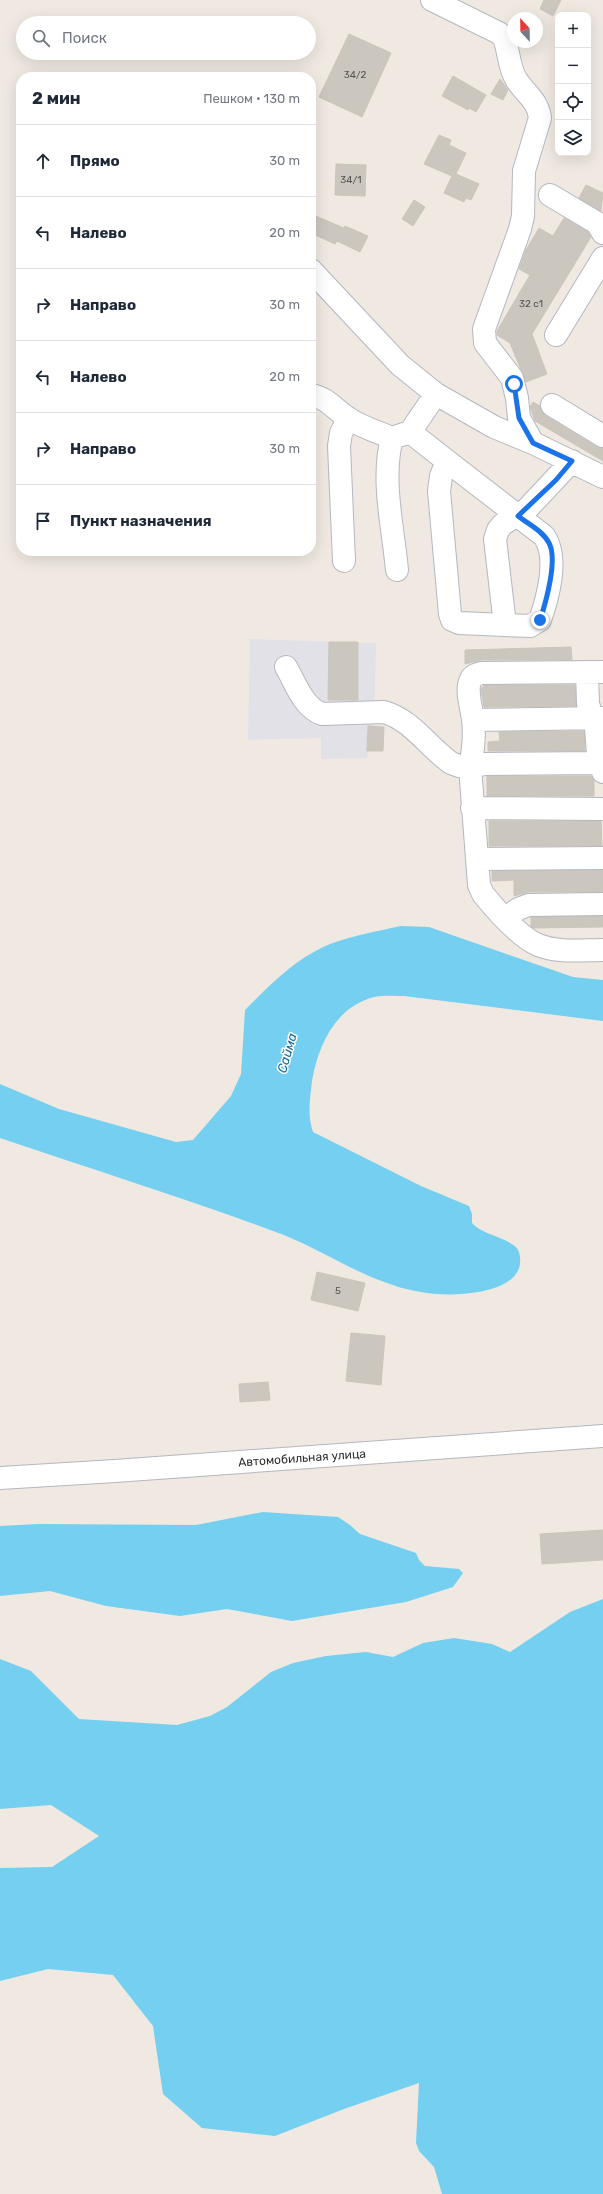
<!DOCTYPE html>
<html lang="ru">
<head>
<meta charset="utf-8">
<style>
	body { margin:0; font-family:Rubik,sans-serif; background:#f2f2f3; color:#1f2937 }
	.controls { position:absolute; right:12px; top:12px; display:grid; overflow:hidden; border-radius:8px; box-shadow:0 4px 16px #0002 }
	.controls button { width:36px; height:36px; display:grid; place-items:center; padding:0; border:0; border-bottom:1px solid #e0e1e3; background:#fff; color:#1f2937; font:20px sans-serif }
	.compass { position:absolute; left:507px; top:12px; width:36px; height:36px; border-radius:50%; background:#fff; box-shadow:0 4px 16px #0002; rotate:338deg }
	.stop { position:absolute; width:12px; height:12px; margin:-9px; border:3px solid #1a73e8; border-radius:50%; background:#fff }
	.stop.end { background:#1a73e8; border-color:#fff; box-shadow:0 1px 4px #0008 }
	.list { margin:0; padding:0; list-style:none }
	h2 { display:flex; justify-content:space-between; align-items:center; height:52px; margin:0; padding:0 16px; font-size:17px }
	h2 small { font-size:13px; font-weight:400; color:#747a83 }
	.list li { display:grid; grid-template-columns:26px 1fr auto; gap:12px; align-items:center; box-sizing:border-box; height:72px; padding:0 16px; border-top:1px solid #e0e1e3 }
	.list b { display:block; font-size:15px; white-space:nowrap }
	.list em { font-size:13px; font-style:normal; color:#747a83 }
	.icon { flex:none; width:22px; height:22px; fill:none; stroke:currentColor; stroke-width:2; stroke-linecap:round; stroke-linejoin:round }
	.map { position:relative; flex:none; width:603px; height:2194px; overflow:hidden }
	.search { position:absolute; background:#fff; box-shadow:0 4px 16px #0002; left:16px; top:16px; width:300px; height:44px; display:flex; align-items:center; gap:10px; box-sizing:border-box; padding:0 14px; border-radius:22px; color:#747a83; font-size:15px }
	.panel { position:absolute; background:#fff; box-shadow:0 4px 16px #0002; left:16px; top:72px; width:300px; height:484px; border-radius:16px }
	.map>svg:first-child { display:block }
</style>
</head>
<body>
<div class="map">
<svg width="603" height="2194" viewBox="0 0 603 2194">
	<rect width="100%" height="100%" fill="#efe9e1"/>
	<!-- industrial -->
	<path fill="#e3e1e8" d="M250 639 376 643 374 726 384 727 383 751H368L367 758 321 759V738L248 740Z"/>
	<!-- water -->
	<path fill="#75cff0" d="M401 926 429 927 573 977 603 980V1021L404 996C395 996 383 995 374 997 335 1007 318 1046 312 1081 310 1099 307 1115 313 1132L421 1186 469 1206 472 1214V1223C483 1236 514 1238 519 1252 531 1295 452 1297 427 1293 416 1291 403 1289 393 1285 355 1273 321 1250 284 1235 190 1200 95 1170 0 1138V1084L59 1109 176 1142 193 1140 231 1096 241 1074 245 1010C271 984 298 956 333 943 355 935 378 931 401 926Z
		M263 1512 338 1517 350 1525 360 1534 416 1553 419 1560 425 1566 459 1569 463 1573 453 1587 406 1602 292 1621 227 1609 180 1616 106 1606 50 1591 0 1596V1526L38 1524 196 1525Z
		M603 1599V2194H442L434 2167 419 2151 416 2143 419 2083 344 2109 275 2136 202 2128 163 2094 153 2026 113 1975 48 1969 0 1981V1868L52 1867 99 1836 51 1805 0 1809V1659L31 1671 79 1719 177 1725 210 1716 227 1707 271 1672 293 1663 326 1656 366 1652 393 1657 423 1643 454 1638 492 1644 510 1652 570 1612Z"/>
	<!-- building -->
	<path fill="#cbc7bf" stroke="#cbc5ba" d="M544 0H561L553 16 540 9Z
		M349 34 391 53 362 117 319 97Z
		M453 76 486 95 476 112 469 108 468 110 442 96Z
		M500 79 508 90 503 100 491 94Z
		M439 135 451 140 449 145 466 153 456 174 479 184 471 200 466 198 464 202 444 193 452 176 424 164Z
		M336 164 366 165 365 196 335 195Z
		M586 185 603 193 601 211 579 198Z
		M414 200 425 207 413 226 402 219Z
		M311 214 344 228 345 226 368 236 360 252 337 241 335 244 311 233Z
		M564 218 588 232 591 237 532 334 547 374 526 382 510 343 497 335V331L530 275 519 269 526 250 539 228 553 236Z
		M533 402 540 406 546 416 597 447 603 448V461L535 421 530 407Z
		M329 642H358V700H328Z
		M571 647 572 660H482L465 664V650Z
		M484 685H575L576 706 484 707 481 689Z
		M368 726 384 727 383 751H367Z
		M584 731 585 751H488V742L500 741 499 732Z
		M487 776H591L594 780V796H487Z
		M489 821H601L602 846H489Z
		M603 870V892H529L514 896V880L492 881V871Z
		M603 916V927L533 928 531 926V917Z
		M317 1272 365 1283 358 1311 311 1300Z
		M351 1333 385 1336 381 1385 346 1381Z
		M268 1382 270 1400 240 1402 239 1384Z
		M603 1530V1560L542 1564 540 1534Z"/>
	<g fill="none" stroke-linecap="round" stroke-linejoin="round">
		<!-- minor casing -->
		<g stroke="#b4b7c1" stroke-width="24">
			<path id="minor" d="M432 0 499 33 504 38C509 51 509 68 516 79 525 94 538 100 540 118L524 171 523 216 520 229 484 329 485 343 512 378 517 398 519 418 533 443
				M550 195 597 223 603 233
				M311 270 400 365 436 394 494 427 533 443 603 477
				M556 335 603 258
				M311 395C328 398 335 410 348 418 361 427 378 432 392 438L410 432 436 394
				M552 405 603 436
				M410 432 447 461 441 476 439 491 450 614 452 620 459 623 505 625 495 539 498 530 503 524 527 509 572 461
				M392 438C381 479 393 527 397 570
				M447 461 544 536C559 557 548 597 540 620L530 626 505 625
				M344 561 339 446 341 433 348 419
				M286 667C296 684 303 707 322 714L384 712C412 720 428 747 451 763L459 766 470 767 479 885 483 894C496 910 520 937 538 945 558 953 582 950 603 950
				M587 672 588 704 596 728 598 754 603 772
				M603 672 482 673C478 674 473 675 471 679 465 690 472 709 473 720 475 735 473 752 470 767L485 764 603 763
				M473 720 603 718
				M472 808 603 809
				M477 859 603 858
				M506 918 518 909 529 905 603 904
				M0 1478 115 1471 603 1436"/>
		</g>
		<!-- minor -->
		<use href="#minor" stroke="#fff" stroke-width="22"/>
	</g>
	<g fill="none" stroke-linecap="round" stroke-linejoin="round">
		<!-- route -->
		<path stroke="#1a73e8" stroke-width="5" d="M514 384 519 418 533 443 572 461 556 480 518 516C528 524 543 531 549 543 558 559 546 602 540 620"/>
	</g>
	<g text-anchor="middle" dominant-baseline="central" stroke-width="3" stroke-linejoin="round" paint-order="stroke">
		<!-- number labels -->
		<g font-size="10" fill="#555452">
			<text x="355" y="75">34/2</text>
			<text x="351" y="180">34/1</text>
			<text x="531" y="304">32 с1</text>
			<text x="338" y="1291">5</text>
		</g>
		<!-- street labels -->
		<g font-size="12" fill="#2e2e2e" stroke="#fff">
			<text transform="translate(302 1458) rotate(-4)">Автомобильная улица</text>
		</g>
		<!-- water labels -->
		<g font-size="13" font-style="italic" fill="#0d6fa3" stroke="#fff">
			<text transform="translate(287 1053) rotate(-74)">Сайма</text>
		</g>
	</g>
</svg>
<div class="controls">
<button>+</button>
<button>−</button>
<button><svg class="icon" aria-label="locate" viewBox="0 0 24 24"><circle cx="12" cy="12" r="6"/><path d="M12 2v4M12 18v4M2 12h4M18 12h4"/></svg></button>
<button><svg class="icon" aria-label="layers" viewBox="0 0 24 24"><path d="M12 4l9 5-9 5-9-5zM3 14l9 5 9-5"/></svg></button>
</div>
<svg class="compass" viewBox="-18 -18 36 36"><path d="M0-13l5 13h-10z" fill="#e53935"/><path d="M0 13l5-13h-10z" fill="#747a83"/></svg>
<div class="stop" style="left:514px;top:384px"></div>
<div class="stop end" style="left:540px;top:620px"></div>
<div class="search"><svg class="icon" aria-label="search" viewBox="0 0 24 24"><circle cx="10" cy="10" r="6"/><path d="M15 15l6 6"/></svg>Поиск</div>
<section class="panel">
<h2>2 мин<small>Пешком · 130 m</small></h2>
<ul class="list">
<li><svg class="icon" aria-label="ahead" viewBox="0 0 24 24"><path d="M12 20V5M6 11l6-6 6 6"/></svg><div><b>Прямо</b></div><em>30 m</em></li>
<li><svg class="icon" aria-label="left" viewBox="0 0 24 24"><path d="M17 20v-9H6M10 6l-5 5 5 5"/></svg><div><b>Налево</b></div><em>20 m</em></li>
<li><svg class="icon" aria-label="right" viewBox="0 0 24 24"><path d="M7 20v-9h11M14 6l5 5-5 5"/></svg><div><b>Направо</b></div><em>30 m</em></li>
<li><svg class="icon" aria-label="left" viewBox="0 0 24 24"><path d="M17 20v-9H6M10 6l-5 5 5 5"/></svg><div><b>Налево</b></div><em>20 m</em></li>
<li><svg class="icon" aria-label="right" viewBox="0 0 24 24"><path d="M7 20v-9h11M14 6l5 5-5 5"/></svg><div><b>Направо</b></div><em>30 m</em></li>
<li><svg class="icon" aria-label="arrive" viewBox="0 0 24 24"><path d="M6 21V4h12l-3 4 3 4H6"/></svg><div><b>Пункт назначения</b></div></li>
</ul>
</section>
</div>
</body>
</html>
